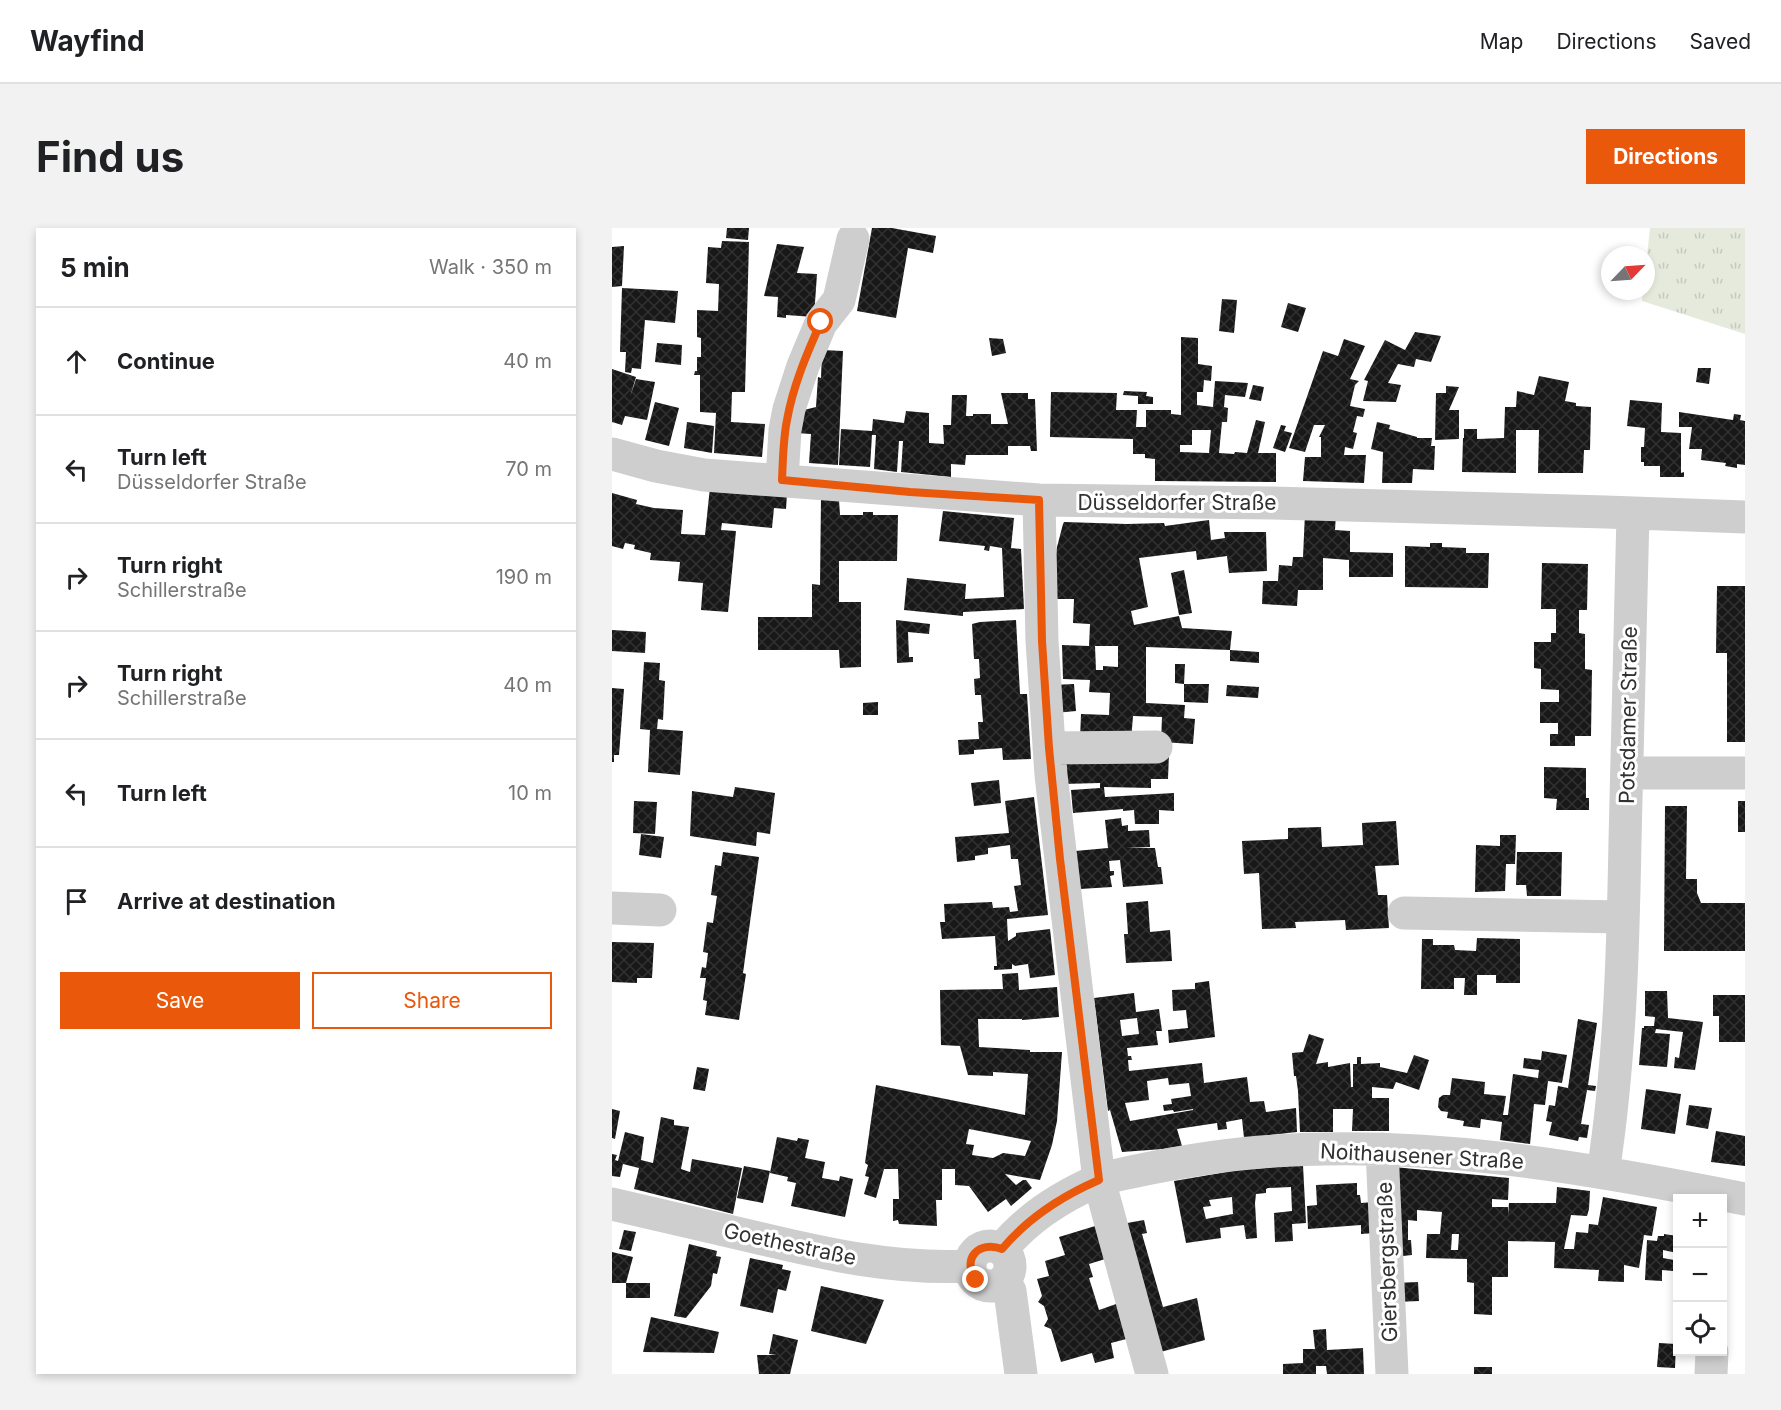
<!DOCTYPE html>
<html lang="en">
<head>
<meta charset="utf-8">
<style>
	body { margin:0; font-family:Inter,sans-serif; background:#f2f2f2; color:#202124 }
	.controls { position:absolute; right:18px; bottom:18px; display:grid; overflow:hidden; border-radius:0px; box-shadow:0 3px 9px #0003 }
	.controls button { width:54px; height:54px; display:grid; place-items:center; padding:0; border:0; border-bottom:2px solid #e0e0e0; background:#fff; color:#202124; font:30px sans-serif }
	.compass { position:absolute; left:989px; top:18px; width:54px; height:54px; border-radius:50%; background:#fff; box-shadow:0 3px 9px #0003; rotate:65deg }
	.stop { position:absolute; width:18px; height:18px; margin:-14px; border:4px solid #ea580c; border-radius:50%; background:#fff }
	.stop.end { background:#ea580c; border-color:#fff; box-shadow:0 2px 6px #0008 }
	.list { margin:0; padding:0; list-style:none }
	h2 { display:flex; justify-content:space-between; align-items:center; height:78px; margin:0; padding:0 24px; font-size:26px }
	h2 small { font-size:20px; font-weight:400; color:#757577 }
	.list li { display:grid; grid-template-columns:39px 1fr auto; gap:18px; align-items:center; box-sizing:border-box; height:108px; padding:0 24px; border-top:2px solid #e0e0e0 }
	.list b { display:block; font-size:22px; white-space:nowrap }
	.list p { margin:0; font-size:20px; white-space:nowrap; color:#757577 }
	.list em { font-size:20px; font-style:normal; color:#757577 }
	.actions { display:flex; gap:12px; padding:18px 24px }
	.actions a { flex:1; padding:14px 0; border:2px solid #ea580c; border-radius:0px; text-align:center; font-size:21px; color:#ea580c }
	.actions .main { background:#ea580c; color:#fff }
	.icon { flex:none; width:33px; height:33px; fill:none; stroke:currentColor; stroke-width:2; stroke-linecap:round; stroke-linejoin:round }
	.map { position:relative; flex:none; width:1133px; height:1146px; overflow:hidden; border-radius:0px }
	header { display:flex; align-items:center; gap:36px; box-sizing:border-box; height:84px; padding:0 30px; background:#fff; border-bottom:2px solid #e0e0e0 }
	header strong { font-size:28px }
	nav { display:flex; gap:33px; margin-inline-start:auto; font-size:21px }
	.intro { display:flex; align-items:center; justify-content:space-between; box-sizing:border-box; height:144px; padding:0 36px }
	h1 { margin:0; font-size:42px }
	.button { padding:15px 27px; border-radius:0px; background:#ea580c; color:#fff; font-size:21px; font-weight:700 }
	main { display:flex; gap:36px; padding:0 36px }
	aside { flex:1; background:#fff; border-radius:0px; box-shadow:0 3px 9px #0003 }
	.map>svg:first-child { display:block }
</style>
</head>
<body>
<header>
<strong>Wayfind</strong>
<nav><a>Map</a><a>Directions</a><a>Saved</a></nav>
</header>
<div class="intro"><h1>Find us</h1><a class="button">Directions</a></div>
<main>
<aside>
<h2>5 min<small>Walk · 350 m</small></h2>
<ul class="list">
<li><svg class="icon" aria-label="ahead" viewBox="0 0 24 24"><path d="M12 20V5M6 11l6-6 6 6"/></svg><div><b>Continue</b></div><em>40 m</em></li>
<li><svg class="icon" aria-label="left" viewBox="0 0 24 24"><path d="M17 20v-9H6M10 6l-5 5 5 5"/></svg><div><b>Turn left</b><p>Düsseldorfer Straße</p></div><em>70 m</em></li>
<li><svg class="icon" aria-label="right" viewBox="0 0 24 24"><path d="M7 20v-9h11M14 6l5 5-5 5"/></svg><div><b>Turn right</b><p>Schillerstraße</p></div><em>190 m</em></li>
<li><svg class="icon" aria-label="right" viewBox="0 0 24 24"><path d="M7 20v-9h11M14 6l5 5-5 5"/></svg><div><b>Turn right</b><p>Schillerstraße</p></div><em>40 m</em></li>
<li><svg class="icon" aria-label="left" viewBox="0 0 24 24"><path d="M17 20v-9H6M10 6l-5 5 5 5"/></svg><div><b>Turn left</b></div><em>10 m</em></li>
<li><svg class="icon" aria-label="arrive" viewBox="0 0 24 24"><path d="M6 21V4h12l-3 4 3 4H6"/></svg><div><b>Arrive at destination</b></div></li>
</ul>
<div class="actions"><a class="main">Save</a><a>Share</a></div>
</aside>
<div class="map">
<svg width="1133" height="1146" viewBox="0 0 1133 1146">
	<defs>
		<pattern id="grass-tufts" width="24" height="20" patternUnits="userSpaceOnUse" patternTransform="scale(1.5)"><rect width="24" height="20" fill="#e5eadd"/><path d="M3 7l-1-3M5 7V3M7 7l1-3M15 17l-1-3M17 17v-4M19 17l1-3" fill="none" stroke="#c5c9be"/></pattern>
		<pattern id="building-cross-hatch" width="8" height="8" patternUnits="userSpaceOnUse" patternTransform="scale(1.5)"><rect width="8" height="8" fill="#181818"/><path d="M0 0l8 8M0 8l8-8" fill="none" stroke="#313131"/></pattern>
	</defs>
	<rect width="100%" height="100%" fill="#fff"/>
	<!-- grass -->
	<path fill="url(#grass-tufts)" d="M1038 0H1133V106L1030 73 1031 63H1034V38Z"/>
	<!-- building -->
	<path fill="url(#building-cross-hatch)" fill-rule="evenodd" d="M115 0H137L136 12 114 10Z
		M260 0H280L324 8 321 25 296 20 284 90 245 83Z
		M110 13 137 14 133 164H120L119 194 153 196 150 229 102 225 104 185 88 184V147H82L83 143H85V129H89V110L85 109V82L106 83 107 56 94 55 96 19 109 20Z
		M165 16 192 19 185 45 205 46 202 89 174 87V90L165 89 166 69 152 68Z
		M12 18 10 58 0 59V19Z
		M10 60 66 63 63 95 33 92 29 141 20 140 19 145 13 144 14 124H8Z
		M610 71 625 72 622 105 607 103Z
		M676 75 694 80 686 104 669 99Z
		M803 104 829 108 819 134 804 131 802 139 786 136 776 155 789 157 784 174 751 173 756 153 752 152 773 112 793 122Z
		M569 109 586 110V136L600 138 599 153 592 152 591 164H585V177L601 179 603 153 636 155 633 169 613 167 612 179 616 180 615 194H610L607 225 622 226 623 224 635 225 644 192 653 194 646 225H664V254L543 253V231L533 230V226H521V211L438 209 439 164 505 165 504 182H525L524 199H534V182H559V186L569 187ZM580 202H599L597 225 568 224V217H580Z
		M377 110 391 111 394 125 380 128Z
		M732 111 753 118 738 151 747 153 743 157 738 178 753 181 751 189 745 188 741 204 745 205 741 221 733 219 732 227H754L752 255 691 253 693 229H709V209H707L713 197H702L693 224 677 220 711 123 726 128Z
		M45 115 70 117 69 137 43 134Z
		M210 122 231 123 226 237 197 235 199 206 183 205 184 184 204 179 206 149 209 150Z
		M1086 140H1099L1097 156 1084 154Z
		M0 141 24 149 18 169 24 151 43 154 35 192 13 188 10 197 0 194Z
		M927 148 957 154 953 173 964 175V178L979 179 978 222H972L971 245H926L927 202H904V245L850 244 851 210H852V201H865V211L892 210 893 179H904L905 163 922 167Z
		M641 157 652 159 649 173 637 171Z
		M834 158 847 159 837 182H847V211L823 212 824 165H834Z
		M512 163 535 164 534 168 541 169V176H526V168L511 167Z
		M389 165H416V171H423L425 223H419L418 218H396V227H354L353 237 339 236V249L289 244 291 213H287L285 244 262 241 264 207H260L258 239 227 237 229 201 260 203 261 191 292 195 294 183 317 185V215L332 216 331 197H339L340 167H355L354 188H361V186H379V196H396Z
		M1018 172 1050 175 1049 204 1069 205V245L1072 244V249H1048V238H1032V234H1029V219H1032L1033 200 1015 198Z
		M43 174 67 180 57 218 33 212Z
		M1067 184 1121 192 1122 186 1129 187 1128 192 1133 193V237L1125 236V240L1113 238 1114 235 1089 232 1090 221H1077L1080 199H1067Z
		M75 194 102 198 100 225 72 220Z
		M765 194 778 197 777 201 805 209V210H820L819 218H823L822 242 801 241 800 255H770L771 224 759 221Z
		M669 197 674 198 672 203 680 205 673 224 661 220Z
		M98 259 175 266 174 281 162 280 160 300 110 295 109 302 124 303 116 384 89 382 91 355 66 353 68 334 38 332 39 325 22 321 23 317 13 315 11 321 0 318V265L25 272 24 276 42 280 71 282 69 306 93 307Z
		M209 270 227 272 228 287H251V284H261V287H286L285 333H227V374H249V439L228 440 227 422H146V389H200V356L208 357Z
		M331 283 402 290 399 320 409 321 412 381 351 384V388L292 382 295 350 354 356 353 371 392 369 390 320 378 318 377 323 372 322 373 318 327 313Z
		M693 285 724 286 723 302 738 303V324L781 325V349H737V332L711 330V362H686L685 378 650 376 651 353H666L667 337 680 338 681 329H691Z
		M597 292 599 312 613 310 612 304H654L655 343 617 345 615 328 585 332 584 323 527 330 536 379 519 383 522 397 567 388 570 400 620 403 618 422 534 419V475L573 477 572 490 583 491 581 516 549 514 550 489 521 488 519 513 468 512 469 486 497 487 498 465 477 464 478 452 451 451 450 417 477 418 478 396 461 395 462 371H440V351L445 319 451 296 452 294 515 296 552 295 553 298ZM483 418H506V439L491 438V442H484Z
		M818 315H830V319L854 320V325H877L876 360 793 359V318L818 319Z
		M930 335 976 336 975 382H967V405L973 406V441L980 442 979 508H963V518H938V506H946V495H928V474H947V462L929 461V441L922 440V414H939V405H944V381H929Z
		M572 342 580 385 567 387 559 345Z
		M1105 358H1133V514H1115V425H1104Z
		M284 392 318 396 317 406 296 404 297 429H301V434L285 435Z
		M404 392 408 466H415L419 531 391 532 390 520 362 522V526L347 527 346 512 367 511 366 494H371L369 467H363L362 451 368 450 367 431H362L360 396 368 394Z
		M0 402 34 404 33 425 0 423Z
		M618 422 647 424V435L618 433Z
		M32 434 48 435 47 452 53 453 51 492 46 491 45 501 71 503 68 547 36 544 38 502 28 501Z
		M563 436H573L572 456 563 455Z
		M462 456 464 483 443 485 441 457Z
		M572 456H597L596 475 572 474Z
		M615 457 647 459 646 470 614 468Z
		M0 460 12 461 7 527H2V534H0Z
		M266 474V487H251V475Z
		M557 526 556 551H539V560L492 559 493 569 562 565V583L547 582V596H523L522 582 511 583V581L461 585 459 562 488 560V555L451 556 448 530Z
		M932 539 974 540V570H977V582H944L945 571 932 570Z
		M387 552 389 575 362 578 359 555Z
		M123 559 163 565 158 606 145 604 144 618 78 608 80 563 121 569Z
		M422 569 436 687 395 691 396 713 404 708V705L438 701 443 747 418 750 416 736 403 738 400 736V741L382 742V738H385L383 708 330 711 328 694H333L332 676 380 674 381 680 397 679 398 684 406 683 402 658 409 657 406 631H399L398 617 376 620V626L363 628V632L345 634 343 609 397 605 393 573Z
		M22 573 45 574 43 606 21 605Z
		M1126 573H1133V604H1126Z
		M1053 578H1075L1074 651H1085V665L1089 675H1133V723H1052Z
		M509 590 510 598 516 597V603L537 602 538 619 514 620H543L546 639H549L551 656 511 659 508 632 497 633 498 643H502V647L498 648 500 659 468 661 463 623 496 620 493 592Z
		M784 593 787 637 763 638 766 667H775L777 700 734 702 733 692 683 694 684 700 650 701 647 645 632 646 630 613 676 611V600L709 599 710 619 751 617 750 595Z
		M29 606 52 609 49 630 27 627Z
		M888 607H904L903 636H894L893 663 863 664 864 617 888 618Z
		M111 624 147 629 131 745 134 746 127 792 93 787 95 773 91 772 94 750H88L90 739 94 740 96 725 91 724 95 694 101 695 105 668 99 667 103 637 109 638Z
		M905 624H950L949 668H915L914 657H904Z
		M536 673 538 704 558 702 560 733 514 735 512 706H516L514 675Z
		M865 710 908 711V755H884V747H865V767H852L853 750H842V761H809L810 711H821V717H842L843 722 864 723Z
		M0 714 42 715 40 750H25V755L0 754Z
		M406 745 407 762 445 759 447 789 410 792V791H366L367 819 418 822V824H450L445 893 440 917 428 952 393 946 404 957 411 952H414L420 960 399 978 394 971 376 984 357 958 343 957V941H330V972H324L325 998 287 996 286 992 281 993V971H287L286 941H272L264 970 252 966 257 949 253 948 256 937 253 935 264 857 413 887 416 846 381 844V848L356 847 348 818 329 817 328 762 391 761 390 746ZM357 901 404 910 419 913 413 928 391 925 381 930 360 927 362 917 354 916Z
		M597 753 603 809 557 815 556 802 576 800 574 782 561 783 560 762 583 761V755Z
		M1033 763H1055L1056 790 1091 794 1083 842 1062 840 1063 829 1067 830 1071 804 1044 801 1043 805 1058 806 1055 839 1027 837 1030 800H1032V798H1042L1043 789 1033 788Z
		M522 765 524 784 547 781 550 803H544L546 817 515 820 516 828H519L520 832H516L517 843 590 835 592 855 635 849 638 874 652 873 654 884 684 880 685 904 632 910 630 891 614 894 615 901 606 902 605 895 565 901 570 918 551 921 510 924 498 882 496 883 482 770ZM525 790 527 806 510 808 508 792ZM556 850 557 857 577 855 579 868 559 871 560 876 551 877 552 883 561 882 562 884 581 881V882L518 893 513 875 537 872 535 853Z
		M1101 767H1133V814H1107V788H1101Z
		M966 791 985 795 976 857 984 858 983 863 975 862 969 896 977 897 975 910 967 909 966 913 937 907 940 894 934 893 937 877 943 878 946 858 956 860Z
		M697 806 712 811 704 836 716 834V839L738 835 739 859H741V836H745V829H749V836L768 835V839L795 845 802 827 817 832 807 862 784 854 781 861 760 859V870H777V903H740L741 881H721V904H688L686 863 684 848H682L680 825 691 824Z
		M930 823 955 827 950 855 936 853 933 877 922 876 918 916 888 912 890 894 869 891 868 900 851 898 852 893 835 890 836 884 829 883 826 879 827 870 831 867H838L840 850 873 854 872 866 894 868 891 887H896L901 846 926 850 927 842 911 840 912 830 929 832Z
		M85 839 97 841 93 863 81 861Z
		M1034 861 1069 866 1063 906 1029 901Z
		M1077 877 1100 880 1096 901 1074 897Z
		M0 881 8 883 3 911 0 910Z
		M49 889 62 892V897L77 899 69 941 78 944 80 931 130 940 121 986 22 961 27 940 11 936 8 949 0 948V926L5 927 3 932 6 933 13 904 32 909 29 932 41 935Z
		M1104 903 1133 908V938L1099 934Z
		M165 909 185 913 186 910 197 912 193 930 213 934 210 950 227 953 228 948 241 951 233 989 179 978 184 955 175 953 176 949 158 945Z
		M691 937 694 995 680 996 681 1013 663 1014 662 985 680 983 679 959 656 960 654 961V965L644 966 643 975 645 1010 634 1011 632 997 608 1000 609 1010 574 1015 562 953 626 942ZM620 969 621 986 594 991 591 979 599 978 597 972Z
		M132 938 158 943 151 975 125 970Z
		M782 939 897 950 896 972 880 971V979H896V987L897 975H944L945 959 978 963 977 981 975 988 959 987 952 1021H962L964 1004 976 1005 977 996 986 997 991 969 1045 979 1040 1008 1032 1007 1027 1040 1012 1037V1054L986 1053 987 1042 942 1040 943 1014 896 1013V1049H880V1087L862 1086V1055L855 1054V1031L814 1030 815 1006H828L830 984 805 982V993L796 992V1012H799L800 1027 782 1029ZM840 1006H847L846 1022H839Z
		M745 955V967H748L749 975 761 974 763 1005 749 1006V997L696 1001 695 978 705 977 704 957Z
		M532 992 535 1005 530 1006 551 1079 585 1070 593 1112 541 1126 504 997Z
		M493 995 503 1028 477 1036 481 1049 477 1050 487 1082 507 1075 526 1108 499 1115 502 1130 483 1135 480 1125 449 1134 439 1101 432 1098 436 1091 432 1078 426 1074 430 1068 425 1051 437 1048 433 1033 453 1027 447 1009Z
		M12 1002 24 1004 19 1023 7 1021Z
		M1052 1006 1065 1008V1025L1051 1022V1030L1062 1032 1061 1043 1050 1042V1053L1033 1052 1035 1012 1045 1013 1046 1008H1052Z
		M77 1016 105 1023 104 1028 109 1029 105 1046 101 1045 99 1058 74 1090 62 1088Z
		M0 1024 21 1029 14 1055H0Z
		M138 1030 171 1037 170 1041 179 1043 174 1063 166 1061 161 1085 128 1078Z
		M806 1054 807 1073 784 1074 783 1055Z
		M14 1055H38V1070H14Z
		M209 1058 272 1072 254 1116 199 1103Z
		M39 1089 107 1104 102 1125 31 1124Z
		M714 1101 715 1122 751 1120 752 1146H715L714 1138H704V1146H671V1136L691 1135V1121H703L701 1102Z
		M161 1106 186 1112 178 1146H147L145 1127H165L157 1126Z
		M1047 1115 1064 1116 1063 1140 1045 1139Z
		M862 1139H880V1146H862Z"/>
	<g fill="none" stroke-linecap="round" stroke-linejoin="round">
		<!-- minor -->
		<path stroke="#cecece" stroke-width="33" d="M0 226 44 238 92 247 427 272 660 275 994 284 1133 289
			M170 252 173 202 177 181 191 138 209 95 227 72 241 11
			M437 520 544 519
			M1015 545H1133
			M0 680 48 682
			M792 685 1011 689
			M770 921 780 1146
			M991 945C1008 834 1011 724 1013 613 1016 504 1018 394 1021 285
			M0 976C47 987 95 998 142 1009 213 1026 284 1042 358 1038
			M358 1038a20 20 0 1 1 40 0a20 20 0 1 1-40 0Z
			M390 1021C415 990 450 968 487 952L439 547 430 413 427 272
			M391 1053 398 1063 409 1146
			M540 1146 487 952 501 948C550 937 599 928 649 924 812 911 974 939 1133 971
			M1099 1146 1100 1124"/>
	</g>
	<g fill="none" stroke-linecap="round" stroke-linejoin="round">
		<!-- route -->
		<path stroke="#ea580c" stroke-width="8" d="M209 94C195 125 181 158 175 192 171 212 171 232 170 252L298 264 427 272 430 413 437 520 448 631 487 952C450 968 416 990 390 1021 367 1012 349 1031 364 1052"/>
	</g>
	<g text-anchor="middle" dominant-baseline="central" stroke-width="6" stroke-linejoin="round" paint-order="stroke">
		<!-- street labels -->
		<g font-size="21" fill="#313131" stroke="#fff">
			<text x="565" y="274">Düsseldorfer Straße</text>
			<text transform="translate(1016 487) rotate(-89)">Potsdamer Straße</text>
			<text transform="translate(810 928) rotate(3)">Noithausener Straße</text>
			<text transform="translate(178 1016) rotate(12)">Goethestraße</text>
			<text transform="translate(775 1034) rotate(-92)">Giersbergstraße</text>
		</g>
	</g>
</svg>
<div class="controls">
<button>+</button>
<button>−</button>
<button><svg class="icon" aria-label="locate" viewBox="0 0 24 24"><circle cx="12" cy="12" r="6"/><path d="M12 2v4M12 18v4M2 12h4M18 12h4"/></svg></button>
</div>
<svg class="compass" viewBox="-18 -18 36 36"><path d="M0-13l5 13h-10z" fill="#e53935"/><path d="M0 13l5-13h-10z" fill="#757577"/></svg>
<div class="stop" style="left:209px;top:94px"></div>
<div class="stop end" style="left:364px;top:1052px"></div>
</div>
</main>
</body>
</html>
